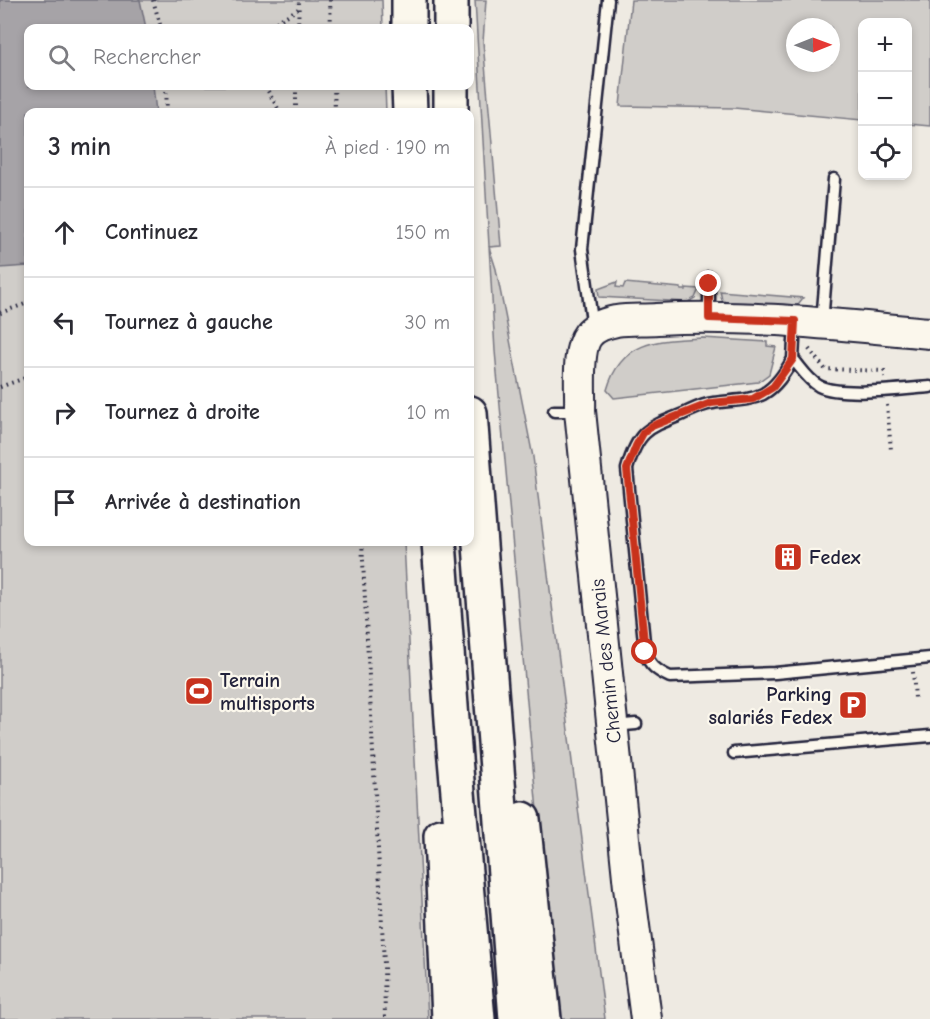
<!DOCTYPE html>
<html lang="fr">
<head>
<meta charset="utf-8">
<style>
	body { margin:0; font-family:"Comic Neue",sans-serif; background:#f2f2f3; color:#2b2b33 }
	.controls { position:absolute; right:18px; top:18px; display:grid; overflow:hidden; border-radius:12px; box-shadow:0 3px 9px #0003 }
	.controls button { width:54px; height:54px; display:grid; place-items:center; padding:0; border:0; border-bottom:2px solid #e1e1e2; background:#fff; color:#2b2b33; font:30px sans-serif }
	.compass { position:absolute; left:786px; top:18px; width:54px; height:54px; border-radius:50%; background:#fff; box-shadow:0 3px 9px #0003; rotate:89deg }
	.stop { position:absolute; width:18px; height:18px; margin:-14px; border:4px solid #c8321e; border-radius:50%; background:#fff }
	.stop.end { background:#c8321e; border-color:#fff; box-shadow:0 2px 6px #0008 }
	.list { margin:0; padding:0; list-style:none }
	h2 { display:flex; justify-content:space-between; align-items:center; height:78px; margin:0; padding:0 24px; font-size:26px }
	h2 small { font-size:20px; font-weight:400; color:#7c7c81 }
	.list li { display:grid; grid-template-columns:39px 1fr auto; gap:18px; align-items:center; box-sizing:border-box; height:90px; padding:0 24px; border-top:2px solid #e1e1e2 }
	.list b { display:block; font-size:22px; white-space:nowrap }
	.list em { font-size:20px; font-style:normal; color:#7c7c81 }
	.icon { flex:none; width:33px; height:33px; fill:none; stroke:currentColor; stroke-width:2; stroke-linecap:round; stroke-linejoin:round }
	.map { position:relative; flex:none; width:930px; height:1019px; overflow:hidden }
	.search { position:absolute; background:#fff; box-shadow:0 3px 9px #0003; left:24px; top:24px; width:450px; height:66px; display:flex; align-items:center; gap:15px; box-sizing:border-box; padding:0 21px; border-radius:12px; color:#7c7c81; font-size:22px }
	.panel { position:absolute; background:#fff; box-shadow:0 3px 9px #0003; left:24px; top:108px; width:450px; height:438px; border-radius:12px }
	.map>svg:first-child { display:block }
</style>
</head>
<body>
<div class="map">
<svg width="930" height="1019" viewBox="0 0 930 1019">
	<rect width="100%" height="100%" fill="#eeeae2"/>
	<filter id="ink" filterUnits="userSpaceOnUse"><feTurbulence type="fractalNoise" baseFrequency=".0167" numOctaves="2"/><feDisplacementMap in="SourceGraphic" scale="12" xChannelSelector="R" yChannelSelector="G"/><feConvolveMatrix kernelMatrix="1 2 1 2 8 2 1 2 1" color-interpolation-filters="sRGB"/></filter>
	<g filter="url(#ink)">
		<!-- green -->
		<path fill="#d0cdc9" stroke="#797882" stroke-width="1.5" fill-rule="evenodd" d="M0 0H382L383 28H28V86H385L386 112H28V542H404L428 1019H0Z
			M475 0H486L483 42 501 246 489 247 496 269 533 457 605 1019H556L495 351Z
			M631 0H930V126L908 124V22H862V120L734 108 620 106ZM795 27H831V63H795Z
			M617 282 616 287 623 288 625 283 681 288V290H686V288L699 289 695 298 688 302 599 297 598 289Z
			M720 291 803 298 795 308 729 304 722 300Z
			M703 338 767 342V346L776 347 769 374 758 382 614 398 607 390C621 340 658 340 703 338Z"/>
		<!-- water -->
		<path fill="#a6a3a7" stroke="#716f7c" stroke-width="1.5" d="M0 0H140L146 28H28V86H153L156 112H28V266L0 268Z"/>
		<g fill="none" stroke-linecap="round" stroke-linejoin="round">
			<!-- lane casing -->
			<g stroke="#22223b" stroke-width="15">
				<path id="lane" d="M709 277V317
					M822 322 834 179
					M593 328 582 249 608 0
					M793 359 795 322
					M930 387C903 389 841 397 819 386 808 380 801 368 793 359 785 372 777 386 763 394 747 402 730 400 713 403 703 404 692 410 683 414 648 428 638 430 627 469L645 652C649 665 657 671 670 677L775 673 930 658
					M554 411H577
					M613 726 636 724
					M734 753 930 736"/>
			</g>
			<!-- secondary casing -->
			<g stroke="#22223b" stroke-width="34">
				<path id="secondary" d="M646 1019 629 887 580 411C581 392 576 350 588 335 594 327 606 323 616 321 629 319 644 320 657 319 748 314 839 325 930 333"/>
			</g>
			<!-- highway casing -->
			<g stroke="#22223b" stroke-width="38">
				<path id="highway" d="M409 28V0
					M451 28V0
					M409 86 410 112
					M451 86V112
					M470 413 516 1019
					M439 542 454 747 478 1019
					M523 819 544 1019
					M441 836 449 1019"/>
			</g>
			<!-- path -->
			<path stroke="#22223b" stroke-width="4" stroke-dasharray="1.5 4.5" stroke-linecap="butt" d="M153 0 161 28
				M330 0 331 28
				M266 28 298 9
				M298 28 299 0
				M166 86 167 112
				M265 86 280 112
				M334 86 335 112
				M296 112V86
				M0 313 28 303
				M809 349 825 369 884 371 885 377
				M0 387 28 377
				M887 405 891 450
				M362 542 384 964 385 1019
				M913 672 915 698"/>
			<!-- lane -->
			<use href="#lane" stroke="#fbf7ec" stroke-width="10"/>
			<!-- secondary -->
			<use href="#secondary" stroke="#fbf7ec" stroke-width="30"/>
			<!-- highway -->
			<use href="#highway" stroke="#fbf7ec" stroke-width="33"/>
		</g>
	</g>
	<g fill="none" stroke-linecap="round" stroke-linejoin="round" filter="url(#ink)">
		<!-- route -->
		<path stroke="#c8321e" stroke-width="8" d="M645 652 627 469 636 446 643 433 652 426 711 403 753 399 773 387 793 359 795 321 709 318V284"/>
	</g>
	<!-- icons -->
	<defs>
		<g id="building-square" transform="scale(1.5)"><rect x="-9" y="-9" width="18" height="18" rx="4" fill="#c8321e" stroke="#fbf7ec"/><path d="M-4-6H4V6H1V3H-1V6H-4ZM-2.5-4.3h1.7v1.8h-1.7ZM.8-4.3h1.7v1.8H.8ZM-2.5-1h1.7V.8h-1.7ZM.8-1h1.7V.8H.8Z" fill="#fff"/></g>
		<g id="stadium-square" transform="scale(1.5)"><rect x="-9" y="-9" width="18" height="18" rx="4" fill="#c8321e" stroke="#fbf7ec"/><path d="M0-5a6.5 5 0 1 0 0 10a6.5 5 0 1 0 0-10ZM-3.5-1.8h7v3.6h-7Z" fill="#fff"/></g>
		<g id="parking-square" transform="scale(1.5)"><rect x="-9" y="-9" width="18" height="18" rx="4" fill="#c8321e" stroke="#fbf7ec"/><path d="M-3.5-5.5H1a3.5 3.5 0 0 1 0 7H-1V5.5H-3.5ZM-1-3.4V-.6H.8a1.4 1.4 0 0 0 0-2.8Z" fill="#fff"/></g>
	</defs>
	<g fill-rule="evenodd">
		<use href="#building-square" x="788" y="557"/>
		<use href="#stadium-square" x="199" y="691"/>
		<use href="#parking-square" x="853" y="705"/>
	</g>
	<g text-anchor="middle" dominant-baseline="central" stroke-width="4.5" stroke-linejoin="round" paint-order="stroke">
		<!-- poi labels -->
		<g font-size="20" font-weight="bold" fill="#22223b" stroke="#fbf7ec" text-anchor="start">
			<text x="809" y="557">Fedex</text>
			<text x="220" y="680">Terrain<tspan x="220" dy="23">multisports</tspan></text>
			<text x="832" y="694" text-anchor="end">Parking<tspan x="832" dy="23">salariés Fedex</tspan></text>
		</g>
		<!-- street labels -->
		<g font-size="20" fill="#22223b" stroke="#fbf7ec">
			<text transform="translate(606 661) rotate(-96)">Chemin des Marais</text>
		</g>
	</g>
</svg>
<div class="controls">
<button>+</button>
<button>−</button>
<button><svg class="icon" aria-label="locate" viewBox="0 0 24 24"><circle cx="12" cy="12" r="6"/><path d="M12 2v4M12 18v4M2 12h4M18 12h4"/></svg></button>
</div>
<svg class="compass" viewBox="-18 -18 36 36"><path d="M0-13l5 13h-10z" fill="#e53935"/><path d="M0 13l5-13h-10z" fill="#7c7c81"/></svg>
<div class="stop" style="left:645px;top:652px"></div>
<div class="stop end" style="left:709px;top:284px"></div>
<div class="search"><svg class="icon" aria-label="search" viewBox="0 0 24 24"><circle cx="10" cy="10" r="6"/><path d="M15 15l6 6"/></svg>Rechercher</div>
<section class="panel">
<h2>3 min<small>À pied · 190 m</small></h2>
<ul class="list">
<li><svg class="icon" aria-label="ahead" viewBox="0 0 24 24"><path d="M12 20V5M6 11l6-6 6 6"/></svg><div><b>Continuez</b></div><em>150 m</em></li>
<li><svg class="icon" aria-label="left" viewBox="0 0 24 24"><path d="M17 20v-9H6M10 6l-5 5 5 5"/></svg><div><b>Tournez à gauche</b></div><em>30 m</em></li>
<li><svg class="icon" aria-label="right" viewBox="0 0 24 24"><path d="M7 20v-9h11M14 6l5 5-5 5"/></svg><div><b>Tournez à droite</b></div><em>10 m</em></li>
<li><svg class="icon" aria-label="arrive" viewBox="0 0 24 24"><path d="M6 21V4h12l-3 4 3 4H6"/></svg><div><b>Arrivée à destination</b></div></li>
</ul>
</section>
</div>
</body>
</html>
